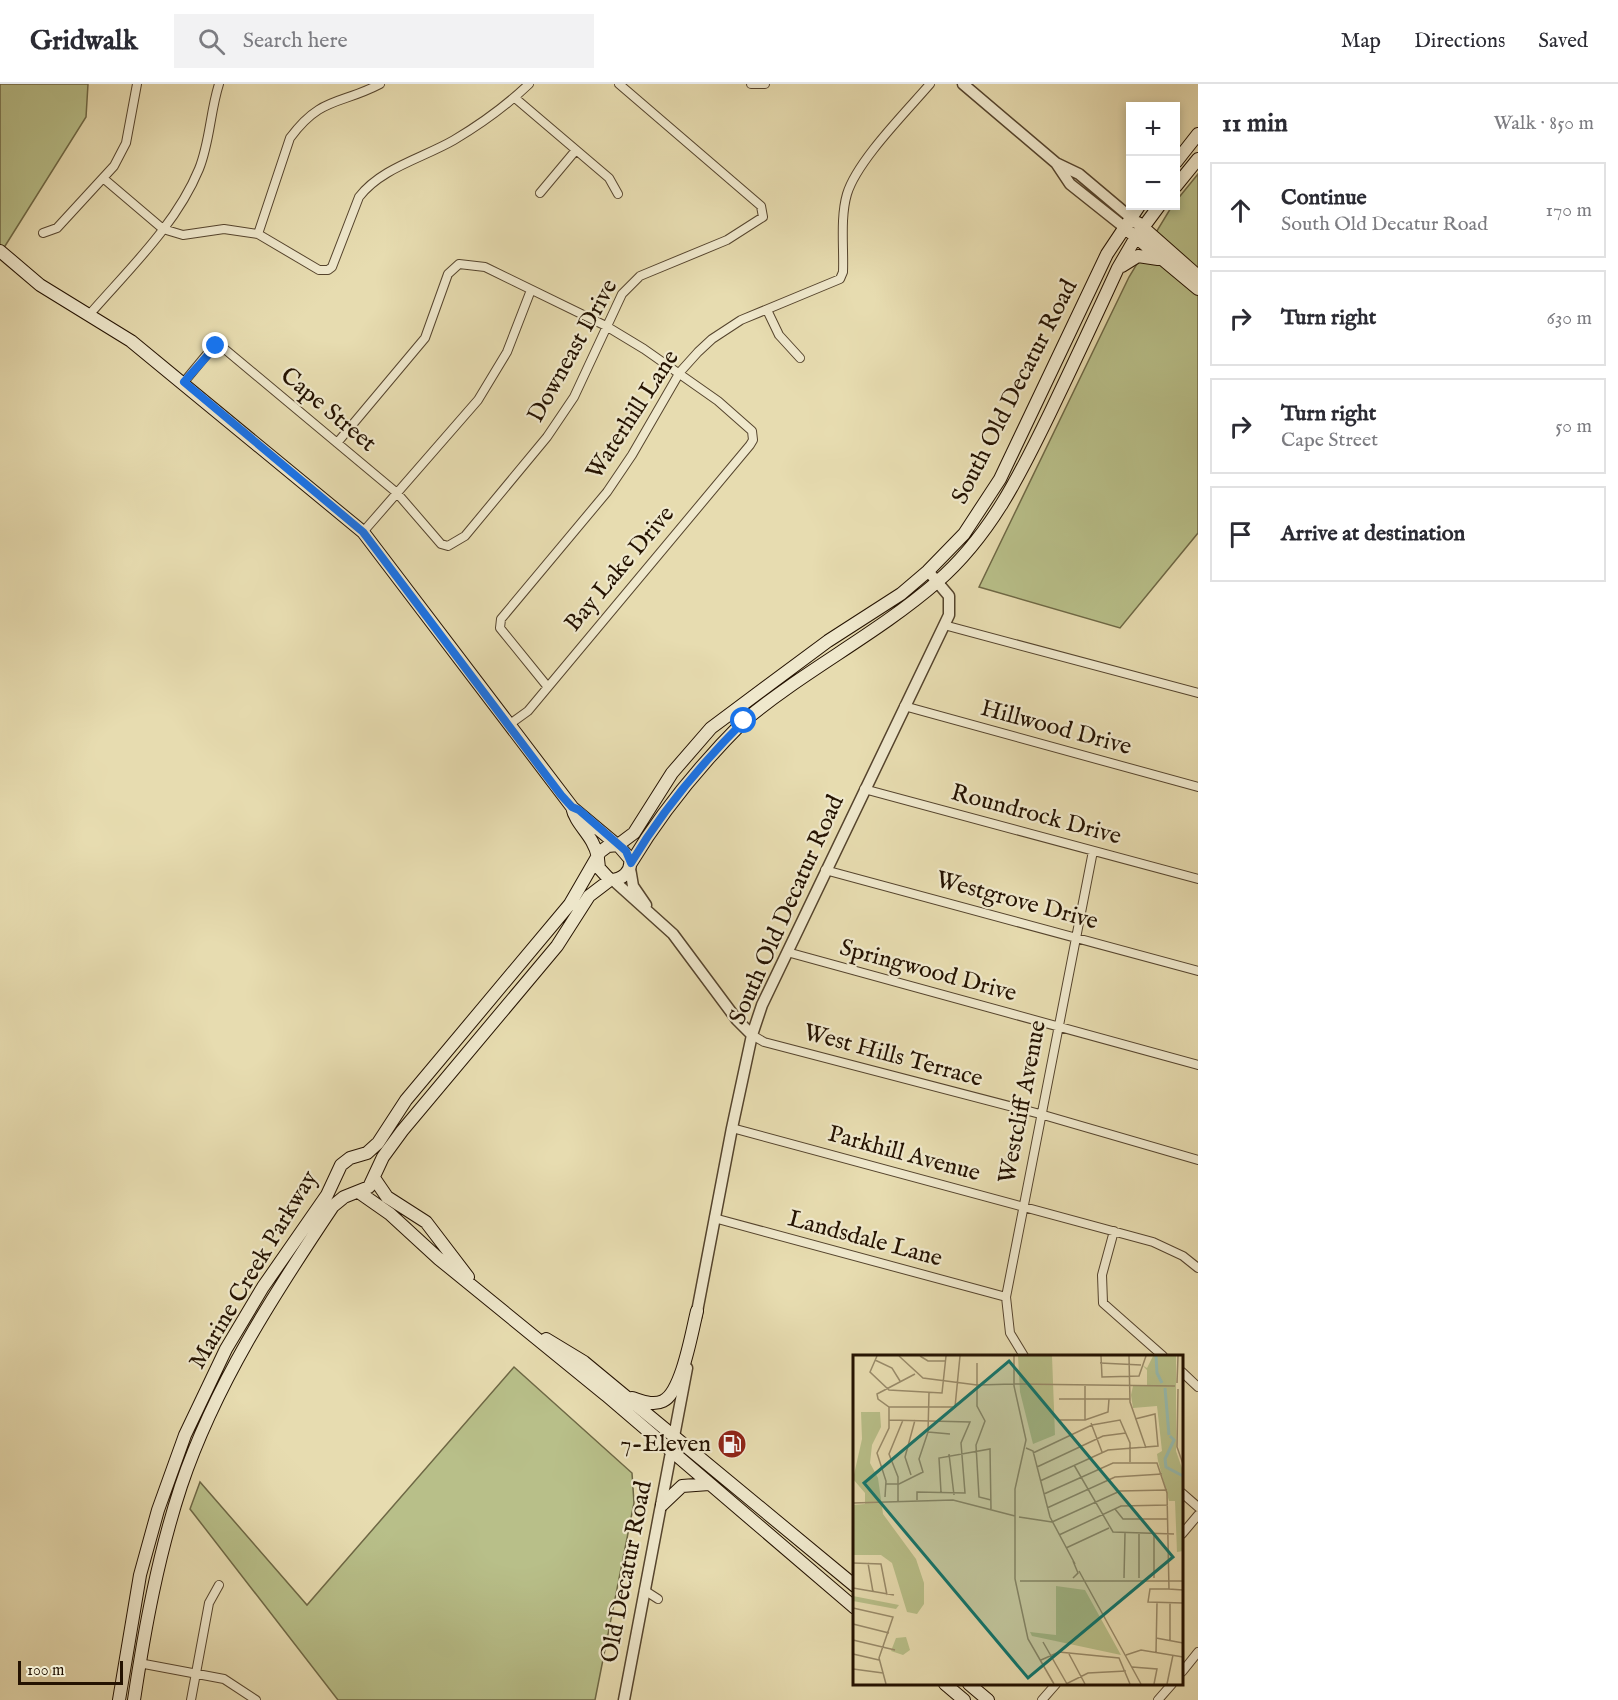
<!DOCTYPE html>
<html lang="en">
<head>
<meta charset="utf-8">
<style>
	body { margin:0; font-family:"IM FELL English",serif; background:#f2f2f3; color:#2b2b33 }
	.controls { position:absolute; right:18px; top:18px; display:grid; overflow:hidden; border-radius:0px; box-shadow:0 3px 9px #0003 }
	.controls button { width:54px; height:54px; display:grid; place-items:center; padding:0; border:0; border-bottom:2px solid #e1e1e2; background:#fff; color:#2b2b33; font:30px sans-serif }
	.scale { position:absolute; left:18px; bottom:15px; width:105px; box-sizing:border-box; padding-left:6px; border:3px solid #241201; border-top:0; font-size:16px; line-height:21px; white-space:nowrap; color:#241201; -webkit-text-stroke:4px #efe8cc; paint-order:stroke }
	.stop { position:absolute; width:18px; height:18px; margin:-14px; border:4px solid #1a73e8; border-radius:50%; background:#fff }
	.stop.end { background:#1a73e8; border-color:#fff; box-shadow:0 2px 6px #0008 }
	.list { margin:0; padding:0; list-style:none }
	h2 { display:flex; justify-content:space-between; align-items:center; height:78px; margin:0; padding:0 24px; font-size:26px }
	h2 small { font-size:20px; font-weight:400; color:#7c7c81 }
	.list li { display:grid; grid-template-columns:39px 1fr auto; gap:18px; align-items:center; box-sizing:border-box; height:96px; margin:0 12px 12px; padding:0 12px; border:2px solid #e1e1e2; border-radius:0px }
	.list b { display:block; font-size:22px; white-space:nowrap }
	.list p { margin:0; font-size:20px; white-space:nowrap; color:#7c7c81 }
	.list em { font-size:20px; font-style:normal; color:#7c7c81 }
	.icon { flex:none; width:33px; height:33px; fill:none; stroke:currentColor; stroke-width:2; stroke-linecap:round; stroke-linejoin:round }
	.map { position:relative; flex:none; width:1198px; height:1616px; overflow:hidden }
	header { display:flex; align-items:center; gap:36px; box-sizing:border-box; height:84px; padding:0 30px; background:#fff; border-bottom:2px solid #e1e1e2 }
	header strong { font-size:28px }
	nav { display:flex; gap:33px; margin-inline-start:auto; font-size:21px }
	.search { width:420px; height:54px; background:#f2f2f3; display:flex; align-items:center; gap:15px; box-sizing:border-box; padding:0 21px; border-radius:0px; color:#7c7c81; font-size:22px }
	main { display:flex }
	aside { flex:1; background:#fff }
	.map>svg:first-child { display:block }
</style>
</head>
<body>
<header>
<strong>Gridwalk</strong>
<div class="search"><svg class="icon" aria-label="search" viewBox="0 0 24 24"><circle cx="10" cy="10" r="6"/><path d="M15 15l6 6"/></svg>Search here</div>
<nav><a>Map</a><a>Directions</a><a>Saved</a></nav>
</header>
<main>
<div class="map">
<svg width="1198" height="1616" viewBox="0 0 1198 1616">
	<rect width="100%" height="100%" fill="#e7dcb0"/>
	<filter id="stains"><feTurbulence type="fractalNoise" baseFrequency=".00333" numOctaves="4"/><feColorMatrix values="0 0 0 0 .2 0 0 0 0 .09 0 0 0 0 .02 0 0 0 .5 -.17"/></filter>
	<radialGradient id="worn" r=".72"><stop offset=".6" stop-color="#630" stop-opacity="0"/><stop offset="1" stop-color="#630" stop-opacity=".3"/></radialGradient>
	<!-- green -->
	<path fill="#b8bf89" stroke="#6e6845" stroke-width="1.5" d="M0 0H88L86 33 0 170Z
		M1198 90V449L1120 544 979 503 1129 193 1172 122H1176V117Z
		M514 1283 632 1389 634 1419 595 1616H338L190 1425 200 1398 307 1521Z"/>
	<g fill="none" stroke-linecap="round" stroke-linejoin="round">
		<!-- minor casing -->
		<g stroke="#55442d" stroke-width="10">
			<path id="minor" d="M751 0H765
				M515 14 609 94 618 110
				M103 94 163 145 183 151 224 145 258 150 319 186H328L332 183 359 113C381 84 423 74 454 56 481 40 507 21 529 0
				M540 109 576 66
				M43 149 57 144 114 82 126 59 137 0
				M258 150 290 54C321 12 340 21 380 0
				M767 226 779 251 800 274
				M89 231C128 186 176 141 199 85 210 58 210 28 219 0
				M184 298 213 263 221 262 397 409 441 460 448 462 465 452 547 353 574 313 622 210 640 192 727 156 763 133 761 122 619 0
				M337 359 425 254 448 190 459 180 485 183 606 242 644 265 718 317 752 347 753 356 750 361 528 627 510 640
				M363 448 478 316 507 268 531 206
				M944 541 1198 609
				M547 602 500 544 501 535 607 408 632 371 680 288 698 268 712 255 741 236 840 195 843 188C844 164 840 134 847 110 857 77 906 28 930 0
				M904 622 1198 703
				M864 705 1198 795
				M825 786 1198 887
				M787 868 1198 981
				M752 951 764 958 1040 1030 1198 1076
				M732 1044 1153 1158 1183 1172 1198 1184
				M714 1134 1006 1213
				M1114 1147 1102 1191 1103 1219 1163 1272
				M1024 1272 1010 1249 1006 1213 1093 767
				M1182 1288 1198 1303
				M1182 1409 1198 1423
				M1182 1450 1198 1431
				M644 1506 658 1515
				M139 1579 224 1595 256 1616
				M1182 1588 1198 1568
				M191 1616 209 1519 219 1501
				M1042 1616 1056 1600
				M1158 1616 1172 1600"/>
		</g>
		<!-- tertiary casing -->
		<g stroke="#55442d" stroke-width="13">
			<path id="tertiary" d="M963 0 1056 79 1079 90 1130 133
				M1056 79 1070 100 1124 143
				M630 784 633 802 646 821
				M613 796 673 850 737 936 752 951
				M696 1233 732 1044 752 951 762 921 949 531V512L928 487
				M624 1616 687 1284"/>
		</g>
		<!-- secondary casing -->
		<g stroke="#241201" stroke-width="14">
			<path id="secondary" d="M1176 78 1198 50
				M1176 102 1198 75
				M1138 139 1198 192
				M1131 149 1198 205
				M0 167 40 201 131 257 363 448 572 723C576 742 593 750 598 773
				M1122 182 1138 172 1158 175
				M573 724 616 760
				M598 775 599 784 610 796C622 796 632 788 630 775L618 761
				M631 779C662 727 701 680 744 637 805 586 877 550 937 498 990 452 1020 391 1050 329 1073 281 1096 232 1118 184L1136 153 1159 122
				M374 1094 387 1113 426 1138 468 1193
				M360 1109 390 1130 439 1175 606 1311 855 1524
				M546 1255 584 1278 855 1502
				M632 1314C642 1317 653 1322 663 1317 682 1308 692 1247 697 1227
				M662 1421 682 1402 709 1400
				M945 1600 964 1616
				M969 1600 988 1616
				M119 1616 140 1491 158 1426 185 1351 226 1265 263 1203 327 1111 341 1081 350 1074 367 1069 378 1059 406 1016 570 820 600 768 608 762 618 761 634 749 672 689 711 644 828 557 901 510 928 487 964 450 1000 395 1107 170 1139 122
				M134 1616C145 1543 158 1472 181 1402 215 1301 274 1210 333 1122L344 1113 369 1103 383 1073 402 1047 557 862 589 812 610 796"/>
		</g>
		<!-- minor -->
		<use href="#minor" stroke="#efe8cc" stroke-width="8"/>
		<!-- tertiary -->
		<use href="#tertiary" stroke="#efe8cc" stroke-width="10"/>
		<!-- secondary -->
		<use href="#secondary" stroke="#efe8cc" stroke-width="12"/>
	</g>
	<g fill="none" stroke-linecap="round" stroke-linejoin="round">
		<!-- route -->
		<path stroke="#1a73e8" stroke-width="8" d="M216 262 184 298 363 448 561 711 572 723 579 726 626 767 631 779C662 727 701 680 744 637"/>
	</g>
	<!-- icons -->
	<defs>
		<g id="fuel-disc" transform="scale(1.5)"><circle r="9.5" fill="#8f2418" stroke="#efe8cc"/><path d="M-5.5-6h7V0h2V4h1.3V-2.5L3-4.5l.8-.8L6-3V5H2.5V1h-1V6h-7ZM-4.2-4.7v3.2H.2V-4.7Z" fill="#fff"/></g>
	</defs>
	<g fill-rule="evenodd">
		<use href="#fuel-disc" x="732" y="1360"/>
	</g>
	<g text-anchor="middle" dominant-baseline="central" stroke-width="4.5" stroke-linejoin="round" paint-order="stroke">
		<!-- street labels -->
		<g font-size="24" fill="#241201" stroke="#efe8cc">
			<text transform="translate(573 267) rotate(-61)">Downeast Drive</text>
			<text transform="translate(1015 308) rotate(-63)">South Old Decatur Road</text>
			<text transform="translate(328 326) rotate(40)">Cape Street</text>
			<text transform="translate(633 331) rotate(-57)">Waterhill Lane</text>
			<text transform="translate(620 485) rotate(-50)">Bay Lake Drive</text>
			<text transform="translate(1056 644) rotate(15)">Hillwood Drive</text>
			<text transform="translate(1036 731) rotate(15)">Roundrock Drive</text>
			<text transform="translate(1017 817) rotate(15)">Westgrove Drive</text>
			<text transform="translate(787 826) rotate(-66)">South Old Decatur Road</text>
			<text transform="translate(928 887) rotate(15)">Springwood Drive</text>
			<text transform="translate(893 972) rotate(15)">West Hills Terrace</text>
			<text transform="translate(1023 1018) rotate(-79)">Westcliff Avenue</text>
			<text transform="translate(904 1070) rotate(15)">Parkhill Avenue</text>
			<text transform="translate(865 1155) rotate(15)">Landsdale Lane</text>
			<text transform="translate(254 1186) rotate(-59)">Marine Creek Parkway</text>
			<text transform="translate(627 1488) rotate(-79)">Old Decatur Road</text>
		</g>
		<!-- poi labels -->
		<g font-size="24" fill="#241201" stroke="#efe8cc" text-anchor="end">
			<text x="711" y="1360">7-Eleven</text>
		</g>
	</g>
	<!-- overview -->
	<g transform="translate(853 1271)">
		<rect width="330" height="330" fill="#e7dcb0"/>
		<path d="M165 1H199L202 80 180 89 167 37ZM300 1H323V96L330 116V196L324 197 322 146H316L305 106 304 99 309 96 304 51 280 53 278 40 280 31H294V15L289 10 294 13ZM8 57H27L28 72 19 90 17 108 25 123 30 159 63 204 71 228V249L64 259 54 257 39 208 28 200H0V150L12 149V138L0 124 9 84ZM203 231 232 235 268 300 179 281 177 277 203 280ZM0 241 46 250 43 254 0 246ZM53 282 57 295 50 300 38 296 43 283Z" fill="#b8bf89"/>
		<path fill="none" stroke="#97bbaf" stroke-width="3" d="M303 1 304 18 309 28M312 33 316 80M317 81 321 85 312 104 313 112 330 121"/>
		<path fill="none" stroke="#998b6a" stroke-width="1.5" d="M24 1 17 17 36 35 89 38 93 1M46 1 70 23 124 30 161 29M67 1 75 6H92M161 1V31L173 85 162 134V224L175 284 201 329M248 1 249 22 286 21 293 1M276 1 277 47 293 93M22 5 39 13 47 26M124 8V51L132 66 123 90 126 142 138 145M247 8 288 10M62 19 24 39 25 44 36 52H102L107 1M324 28 325 1M161 29 322 31M325 34 324 92 330 109M206 44H277M36 65 117 67 108 88 112 138 64 137V145M207 65H232V30M232 65 255 57 256 44M238 68 249 97M75 77 97 79M173 93 180 96 197 162 222 209M180 98 239 70 267 65 277 88V107M96 99 101 140M221 110 260 177 321 179M184 112 250 81 273 78M58 120 52 102 62 65M187 126 255 95 305 91 302 59 282 64M33 129H46L70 117 66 104 75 77 76 38M88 137 86 103 137 94 138 154M191 139 260 108H304L314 138 316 234 330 235M32 142 33 126 24 98 36 73V52M45 147V122L36 99 50 65M0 148 100 145 162 161M194 153 262 122 309 119M262 154 270 164H315M166 162 199 167M199 167 267 136 314 135M301 179V223M206 180 268 151 315 150M213 193 256 173M220 206 225 218 220 223M0 208 28 209 34 240M15 208 20 237M226 216 288 329M271 223 272 178M286 223V178M167 226H330M0 233 41 240M316 234H297L295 247 330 248M317 248V285M0 253 40 262 26 303 33 329M0 269 36 278M303 283 330 288M0 285 42 295M190 287 214 329M303 297 304 248M0 299 26 305M216 299 232 329M273 300 288 295 330 302M188 305 206 297 266 303 277 329M279 312 304 314 301 329M0 314 30 318M213 329 235 318 273 316M314 329 320 300"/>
		<path fill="#0f766e" fill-opacity="0.15" stroke="#0f766e" stroke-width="3" d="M156 6 320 202 175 323 11 128Z"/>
		<rect width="330" height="330" fill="none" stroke="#241201" stroke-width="3"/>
	</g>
	<rect width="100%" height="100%" filter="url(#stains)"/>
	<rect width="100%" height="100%" fill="url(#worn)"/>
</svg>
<div class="controls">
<button>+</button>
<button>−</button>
</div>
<div class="scale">100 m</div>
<div class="stop" style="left:744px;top:637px"></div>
<div class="stop end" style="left:216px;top:262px"></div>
</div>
<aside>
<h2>11 min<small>Walk · 850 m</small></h2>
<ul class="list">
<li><svg class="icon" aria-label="ahead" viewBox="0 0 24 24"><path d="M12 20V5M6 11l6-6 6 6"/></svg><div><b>Continue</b><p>South Old Decatur Road</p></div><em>170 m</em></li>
<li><svg class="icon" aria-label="right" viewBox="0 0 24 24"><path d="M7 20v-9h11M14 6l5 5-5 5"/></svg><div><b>Turn right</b></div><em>630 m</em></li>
<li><svg class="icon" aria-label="right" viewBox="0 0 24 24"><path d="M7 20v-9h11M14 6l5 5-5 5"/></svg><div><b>Turn right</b><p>Cape Street</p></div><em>50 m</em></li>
<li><svg class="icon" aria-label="arrive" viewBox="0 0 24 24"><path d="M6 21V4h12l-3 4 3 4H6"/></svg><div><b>Arrive at destination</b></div></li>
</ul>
</aside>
</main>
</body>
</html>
